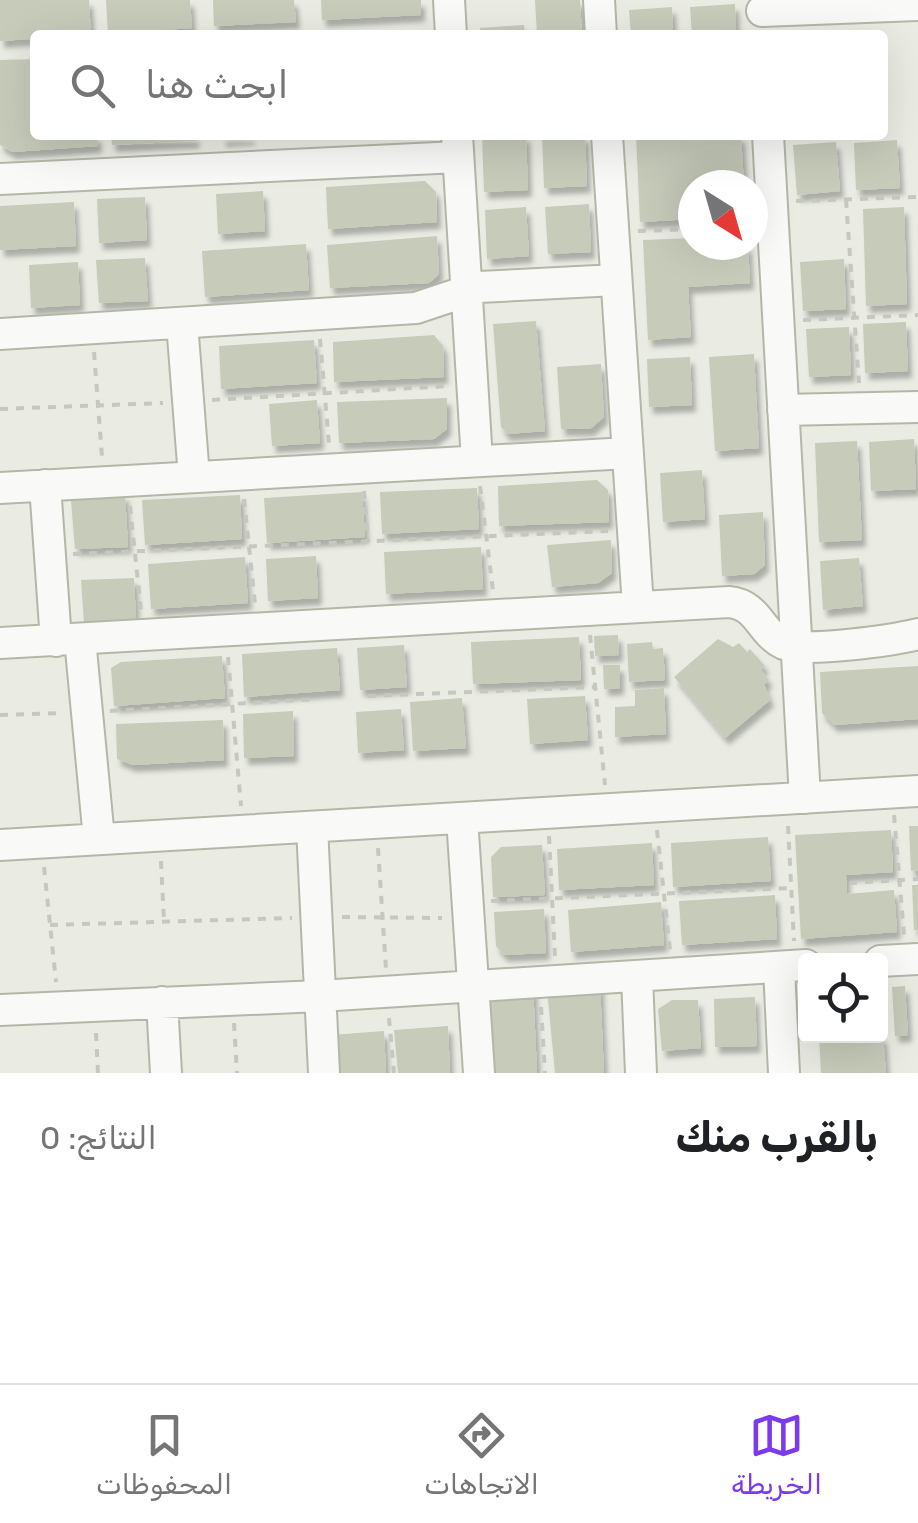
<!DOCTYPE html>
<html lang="ar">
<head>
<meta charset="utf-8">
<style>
	body { margin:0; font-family:Rubik,Vazirmatn,sans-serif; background:#f6f6f6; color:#202124; direction:rtl }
	.controls { position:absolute; right:30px; bottom:30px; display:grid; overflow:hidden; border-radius:10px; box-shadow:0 10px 40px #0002 }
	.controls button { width:90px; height:90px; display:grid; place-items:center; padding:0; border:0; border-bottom:2px solid #e0e0e0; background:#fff; color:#202124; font:50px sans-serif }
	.compass { position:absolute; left:678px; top:170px; width:90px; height:90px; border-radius:50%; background:#fff; box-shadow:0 10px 40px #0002; rotate:143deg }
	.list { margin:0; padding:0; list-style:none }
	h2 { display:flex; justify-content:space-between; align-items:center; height:130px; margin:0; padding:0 40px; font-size:42px }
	h2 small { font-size:32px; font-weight:400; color:#757577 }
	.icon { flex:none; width:55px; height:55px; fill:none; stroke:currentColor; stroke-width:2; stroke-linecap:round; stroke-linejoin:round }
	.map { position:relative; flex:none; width:918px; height:1073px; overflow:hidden; direction:ltr }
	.search { position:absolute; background:#fff; box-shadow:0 10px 40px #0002; left:30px; right:30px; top:30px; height:110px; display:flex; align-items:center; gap:25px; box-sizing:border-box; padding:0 35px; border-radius:10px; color:#757577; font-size:38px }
	.sheet { height:310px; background:#fff }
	nav { display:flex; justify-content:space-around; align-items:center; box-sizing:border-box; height:140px; border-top:2px solid #e0e0e0; background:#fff; font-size:28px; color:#757577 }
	nav a { display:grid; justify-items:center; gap:5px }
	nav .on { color:#7c3aed }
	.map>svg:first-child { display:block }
</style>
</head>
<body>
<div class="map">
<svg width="918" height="1073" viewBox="0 0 918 1073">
	<defs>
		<filter id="shadow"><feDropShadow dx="4" dy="7" stdDeviation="2.5" flood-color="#0004"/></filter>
	</defs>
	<rect width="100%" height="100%" fill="#eaece4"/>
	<!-- building -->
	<path fill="#c6cbba" filter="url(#shadow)" d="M0 0H89L91 35 0 41Z
		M106 0H190L192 28 108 34Z
		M213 0H294L296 22 214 26Z
		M321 0H421V15L322 20Z
		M535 0H580L582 35H537Z
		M735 4 736 35H692L690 7Z
		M672 7 673 35H631L629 10Z
		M524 25 525 35H481L480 28Z
		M35 59V135H97L98 146 12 152 0 145V60Z
		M111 135H195L196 141 112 145Z
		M222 135H251V138L222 140Z
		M482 135H526L528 190 484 192Z
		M542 135H585L587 186 544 188Z
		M636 135H741L744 185H693V219L640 222Z
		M897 140 900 188 856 190 854 143Z
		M836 142 840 191 797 195 793 145Z
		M425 181 436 192 437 222 328 229 326 187Z
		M263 191 265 231 218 234 216 194Z
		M145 197 147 240 99 243 97 199Z
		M74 202 76 246 0 250V206Z
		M589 204 591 252 548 254 545 207Z
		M526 207 529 256 487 259 485 210Z
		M904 207 907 304 866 306 863 209Z
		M437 236 439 274 429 283 330 288 327 245Z
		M693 238V245H748L750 283 688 287 691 337 648 340 643 240Z
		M306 244 309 290 205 297 202 251Z
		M145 258 148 301 99 303 96 260Z
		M844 259 846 309 803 311 800 262Z
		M78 262 80 305 31 308 29 265Z
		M536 321 545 431 507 434 501 427 493 324Z
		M906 322 908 371 865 373 863 324Z
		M849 327 851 375 809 377 806 329Z
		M434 335 443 346 444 377 334 382 333 342Z
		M314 340 317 383 221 389 219 346Z
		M754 354 759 448 715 451 709 357Z
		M690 357 692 405 649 407 647 359Z
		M601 364 604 417 590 429H561L557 367Z
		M447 398V429L434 439 339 443 337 402Z
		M317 400 320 443 272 446 269 404Z
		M914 439 916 489 871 491 869 442Z
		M857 441 862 540 819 542 815 443Z
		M702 470 705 519 663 522 660 473Z
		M597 480 608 490 609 522 499 526 498 486Z
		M477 488 479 529 382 534 380 492Z
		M362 492 365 537 267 543 264 498Z
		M125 494 128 547 75 549 71 501 76 497Z
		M240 495 242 539 145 545 142 500Z
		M763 512 765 565 754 574 722 576 719 515Z
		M611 540 612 573 598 583 552 587 547 545Z
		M481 547 483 589 386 594 384 552Z
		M316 556 318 598 268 601 266 559Z
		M245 557 248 603 151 609 148 564Z
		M859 558 863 606 823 610 820 561Z
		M134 578 136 620 84 623 81 580Z
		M618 635 619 655 595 656 594 636Z
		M579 637 581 680 473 684 471 642Z
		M718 639 733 647 739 643 747 652 750 649 765 666 761 670 769 680 764 684 770 700 725 738 674 677Z
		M652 642 653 649 663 648 665 680 629 682 627 644Z
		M404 645 407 687 360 690 357 648Z
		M337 648 340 690 244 697 242 654Z
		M222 656 225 698 114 706 111 668 121 662Z
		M603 665H620V688L604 689Z
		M918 666V719L834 725 822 713 820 672Z
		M664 688 666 734 615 737V707L635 706V690Z
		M585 696 588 740 530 744 527 699Z
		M462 698 466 748 413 751 410 702Z
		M401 709 404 750 358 753 356 712Z
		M293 711 294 756 244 758 243 714Z
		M223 720 224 760 133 765 117 759 116 724Z
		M909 826H918V870L911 871Z
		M891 830 893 872 846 875 847 894 894 890 897 932 801 939 795 835Z
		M768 837 771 881 673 887 671 843Z
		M652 843 654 885 559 890 557 849Z
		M542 845 545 895 493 897 491 857 501 847Z
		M912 885H918V930H914Z
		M775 895 777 939 682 945 679 901Z
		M661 902 664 945 571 952 568 910Z
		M544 909 546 953 504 955 496 946 494 912Z
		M533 984 537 1073H487L479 989Z
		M600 984 604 1073H555L547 988Z
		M905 986 908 1035 895 1036 892 987Z
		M755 997 757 1046 715 1047 714 999Z
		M672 1000H698L701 1048 662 1051 658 1009Z
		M448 1026 450 1073H398L394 1030Z
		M384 1031 386 1073H334L331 1035Z
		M819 1036H883L886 1073H821Z"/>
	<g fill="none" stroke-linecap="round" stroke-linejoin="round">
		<!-- minor casing -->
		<g stroke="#b3b7a8" stroke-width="34">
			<path id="minor" d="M449 0 451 35
				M599 0 601 35
				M762 11 918 5
				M457 135 477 461
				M607 135 638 607
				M768 135 805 798
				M0 179 458 157
				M182 323 194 477
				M0 334 416 308 479 287 616 280
				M783 410 918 407
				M45 485 56 641
				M0 488 628 453
				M80 639 99 839
				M0 643 729 602C759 605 760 633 784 644 805 653 894 640 918 634
				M462 818 479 1073
				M312 827 324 1073
				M0 845 918 791
				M880 961 918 959
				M779 967 784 1073
				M637 977 641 1073
				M162 1002 166 1073
				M0 1010 320 996 806 965"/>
		</g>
		<!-- path -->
		<path stroke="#c5c8be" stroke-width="4" stroke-dasharray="8 8" stroke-linecap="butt" d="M846 200 859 383
			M796 201 917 197
			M638 231 693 229
			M803 320 918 315
			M320 339 329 444
			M94 352 102 457
			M212 400 447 386
			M0 409 163 403
			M480 486 493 591
			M364 491 368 542
			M244 499 255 604
			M130 506 141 611
			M73 554 608 531
			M590 635 605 785
			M228 657 241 806
			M368 696 595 687
			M110 711 318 699
			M0 715 60 713
			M894 815 904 935
			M788 826 794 941
			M657 830 670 950
			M549 836 555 957
			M378 848 386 969
			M161 861 164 921
			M44 867 56 982
			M849 883 918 879
			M491 901 791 888
			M342 917 442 918
			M50 925 292 918
			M541 1007 545 1073
			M389 1018 394 1073
			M234 1023 237 1073
			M96 1033 98 1073"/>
		<!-- minor -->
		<use href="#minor" stroke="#f9faf7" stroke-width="30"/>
	</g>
</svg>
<div class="controls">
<button><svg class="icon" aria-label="locate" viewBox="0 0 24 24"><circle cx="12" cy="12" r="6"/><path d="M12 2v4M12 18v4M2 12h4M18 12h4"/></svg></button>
</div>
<svg class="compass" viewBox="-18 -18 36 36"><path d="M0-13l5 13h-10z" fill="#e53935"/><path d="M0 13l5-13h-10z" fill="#757577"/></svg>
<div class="search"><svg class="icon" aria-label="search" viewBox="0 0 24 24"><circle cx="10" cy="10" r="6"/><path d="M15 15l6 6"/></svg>ابحث هنا</div>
</div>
<section class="sheet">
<h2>بالقرب منك<small>النتائج: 0</small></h2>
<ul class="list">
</ul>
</section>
<nav>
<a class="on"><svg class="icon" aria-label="map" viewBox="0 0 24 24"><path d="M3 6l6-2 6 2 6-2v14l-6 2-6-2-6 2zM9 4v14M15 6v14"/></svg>الخريطة</a>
<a><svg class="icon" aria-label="directions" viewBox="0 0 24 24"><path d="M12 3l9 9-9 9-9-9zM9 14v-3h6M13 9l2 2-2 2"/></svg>الاتجاهات</a>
<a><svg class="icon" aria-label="saved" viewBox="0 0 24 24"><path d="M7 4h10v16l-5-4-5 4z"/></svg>المحفوظات</a>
</nav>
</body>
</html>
